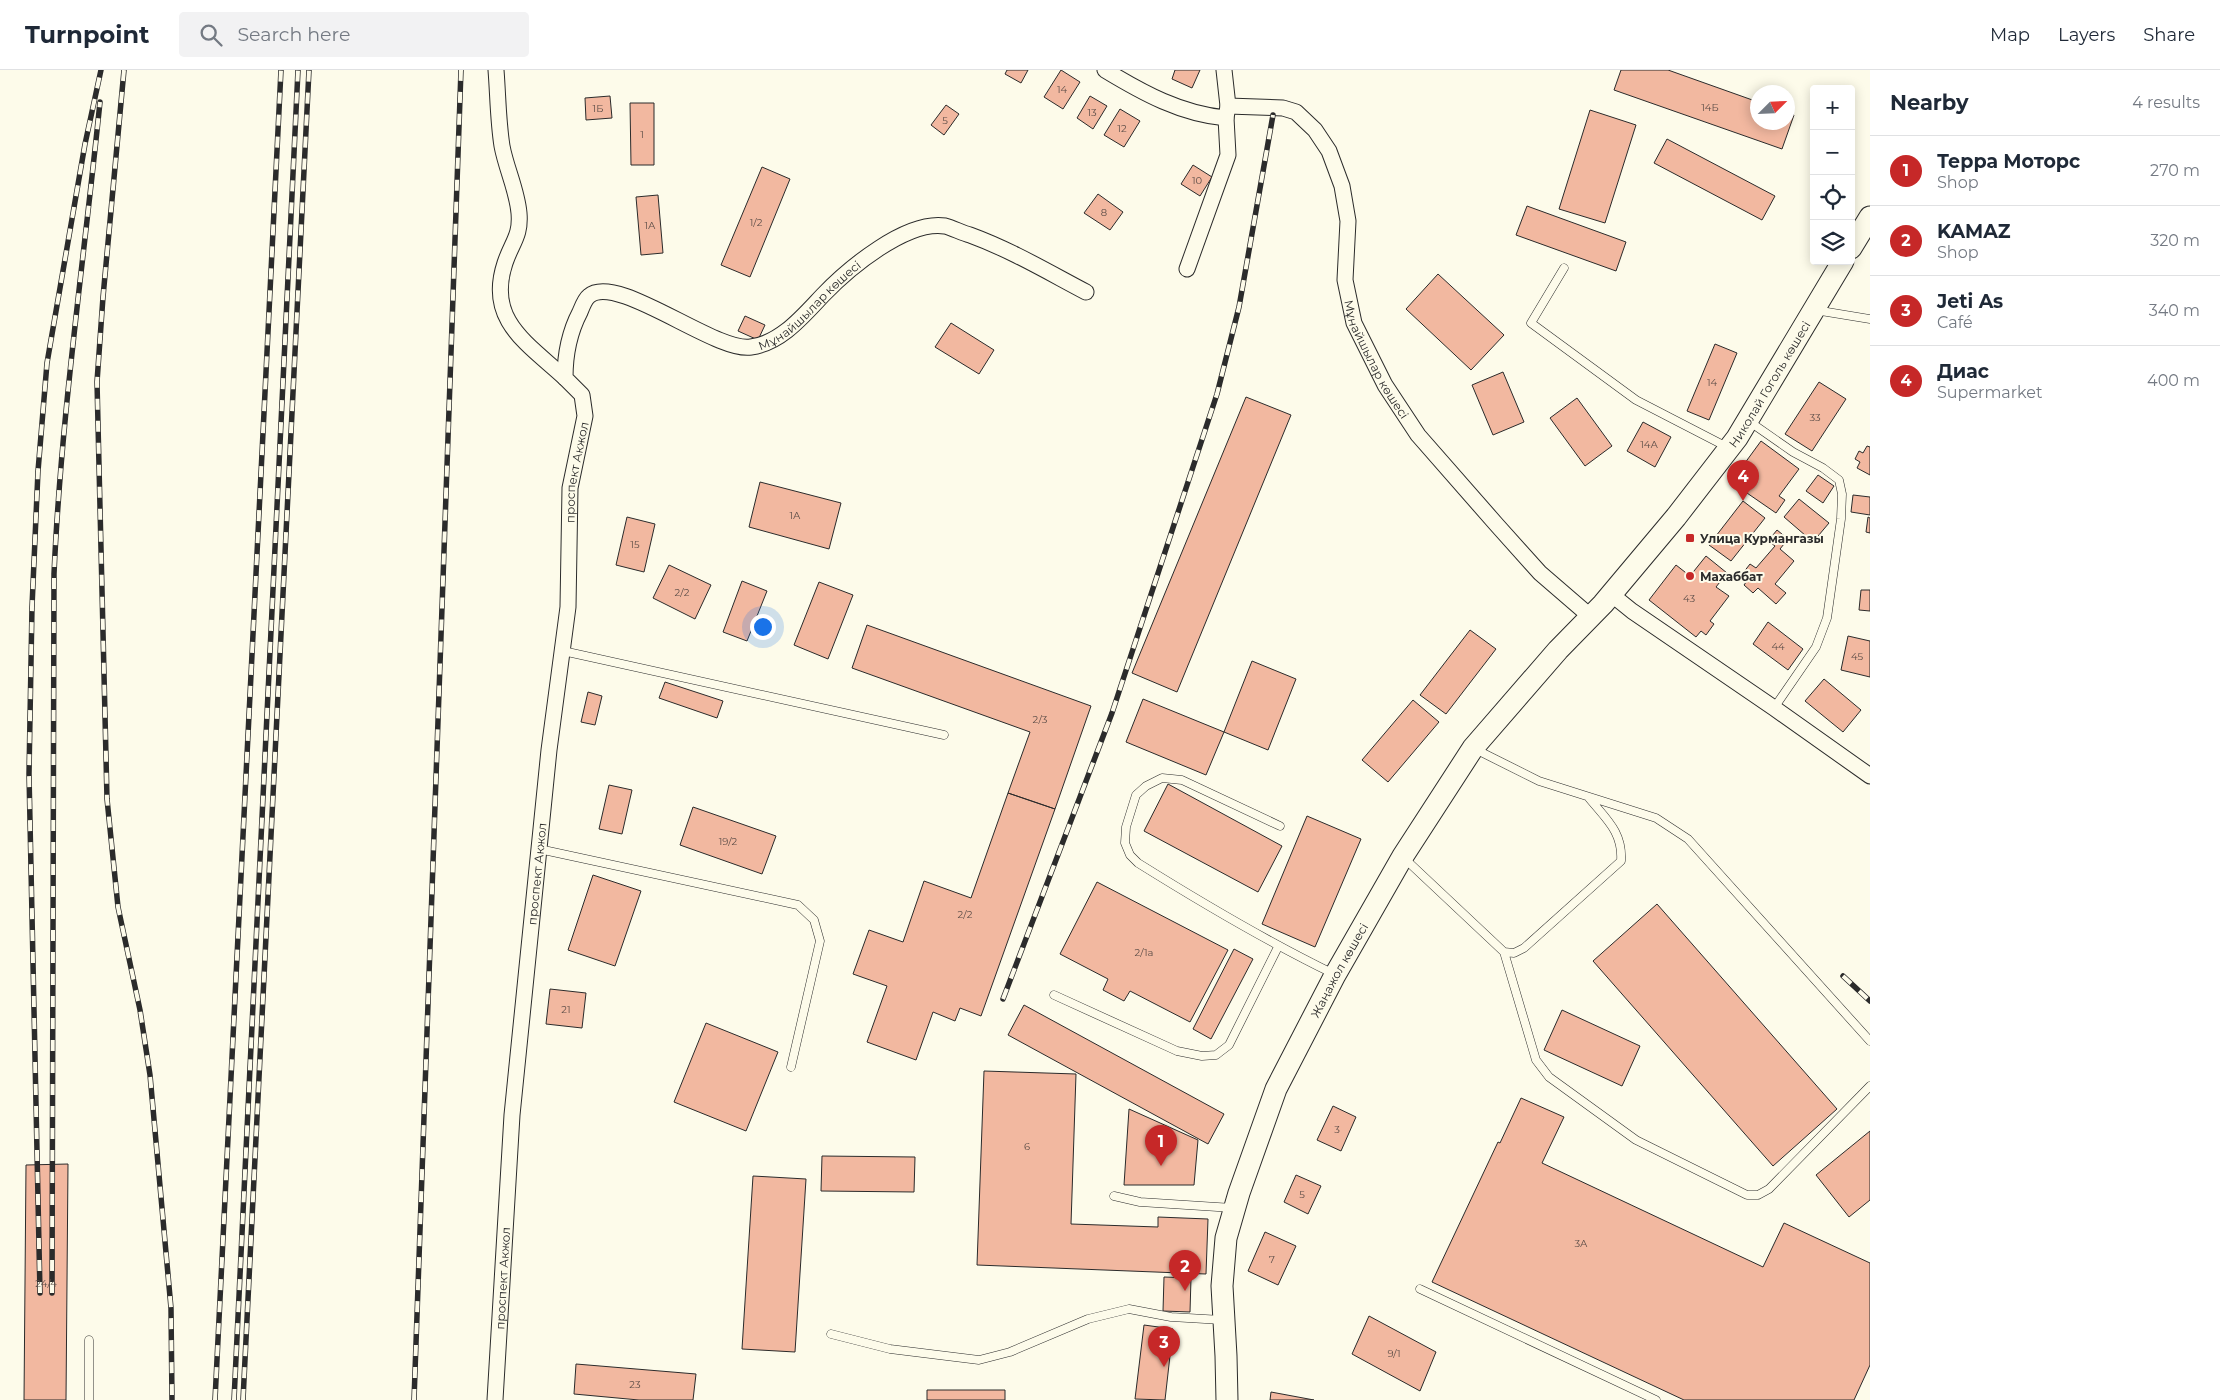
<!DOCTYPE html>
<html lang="en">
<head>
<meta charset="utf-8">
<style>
	body { margin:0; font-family:Montserrat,sans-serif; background:#f2f2f3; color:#1f2937 }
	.controls { position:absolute; right:15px; top:15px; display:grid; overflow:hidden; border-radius:5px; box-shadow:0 2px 12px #0003 }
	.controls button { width:45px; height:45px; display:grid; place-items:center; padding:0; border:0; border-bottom:1px solid #e0e1e3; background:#fff; color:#1f2937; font:25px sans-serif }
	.compass { position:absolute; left:1750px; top:15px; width:45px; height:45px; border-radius:50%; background:#fff; box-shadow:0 2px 12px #0003; rotate:66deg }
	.you { position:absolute; left:762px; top:556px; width:18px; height:18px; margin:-12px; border:4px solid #fff; border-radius:50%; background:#1a73e8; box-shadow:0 0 0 8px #1a73e833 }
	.badge { display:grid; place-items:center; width:32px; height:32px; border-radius:50%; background:#c62828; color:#fff; font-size:16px; font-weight:700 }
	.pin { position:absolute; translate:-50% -41px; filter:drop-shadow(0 1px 2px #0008) }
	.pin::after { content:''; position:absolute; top:26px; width:18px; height:15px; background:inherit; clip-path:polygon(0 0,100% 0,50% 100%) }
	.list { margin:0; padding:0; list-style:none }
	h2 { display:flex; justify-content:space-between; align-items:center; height:65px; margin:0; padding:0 20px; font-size:21px }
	h2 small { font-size:16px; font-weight:400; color:#747a83 }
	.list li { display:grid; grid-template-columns:32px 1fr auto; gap:15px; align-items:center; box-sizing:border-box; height:70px; padding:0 20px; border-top:1px solid #e0e1e3 }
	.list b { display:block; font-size:19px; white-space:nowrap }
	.list p { margin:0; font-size:16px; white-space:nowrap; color:#747a83 }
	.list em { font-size:16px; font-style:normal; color:#747a83 }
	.icon { flex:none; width:28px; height:28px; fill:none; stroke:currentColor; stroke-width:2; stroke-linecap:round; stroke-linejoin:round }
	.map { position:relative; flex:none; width:1870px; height:1330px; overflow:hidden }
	header { display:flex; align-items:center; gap:30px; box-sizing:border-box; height:70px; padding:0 25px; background:#fff; border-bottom:1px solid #e0e1e3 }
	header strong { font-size:24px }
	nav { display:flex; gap:28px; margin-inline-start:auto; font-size:18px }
	.search { width:350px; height:45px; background:#f2f2f3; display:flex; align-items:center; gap:12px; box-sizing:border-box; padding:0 18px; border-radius:5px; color:#747a83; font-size:19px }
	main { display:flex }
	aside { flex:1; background:#fff }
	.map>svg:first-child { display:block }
</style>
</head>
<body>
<header>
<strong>Turnpoint</strong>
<div class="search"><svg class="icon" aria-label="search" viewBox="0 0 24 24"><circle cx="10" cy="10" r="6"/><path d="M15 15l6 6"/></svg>Search here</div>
<nav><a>Map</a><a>Layers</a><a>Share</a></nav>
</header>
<main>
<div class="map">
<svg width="1870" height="1330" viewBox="0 0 1870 1330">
	<rect width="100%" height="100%" fill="#fdfbea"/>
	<!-- building -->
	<path fill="#f2b8a0" stroke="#2b2b2b" d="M1007 0H1028L1021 13 1005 4Z
		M1061 0 1080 12 1063 39 1044 27Z
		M1175 0H1200L1192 18 1172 9Z
		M1621 0H1668L1758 32V52H1788V42L1794 45 1782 79 1614 20Z
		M610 26 612 48 586 50 585 28Z
		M1090 26 1107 36 1093 59 1077 48Z
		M630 33H654V95H631Z
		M946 35 959 44 944 65 931 55Z
		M1120 39 1140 51 1124 77 1104 65Z
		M1590 40 1636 55 1605 153 1559 139Z
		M1667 69 1775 126 1762 150 1654 93Z
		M1193 95 1212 107 1200 126 1181 114Z
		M762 97 790 109 750 207 721 195Z
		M1098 124 1123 142 1110 160 1084 143Z
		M658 125 663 183 641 185 636 127Z
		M1527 136 1626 172 1616 201 1516 165Z
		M1438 204 1504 265 1471 300 1406 239Z
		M745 246 765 255 758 270 738 261Z
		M951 253 994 280 979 304 935 277Z
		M1715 274 1737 283 1709 350 1687 341Z
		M1503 302 1524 352 1493 365 1472 315Z
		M1819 312 1846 329 1812 381 1785 364Z
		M1246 327 1291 345 1177 622 1132 603Z
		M1577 328 1612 376 1585 396 1550 348Z
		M1643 352 1671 367 1655 397 1627 381Z
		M1761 371 1799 399 1779 426 1785 430 1776 443 1731 412Z
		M1867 376 1870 377V405L1857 398 1860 392 1855 389 1859 381 1863 383Z
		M1818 405 1834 416 1823 433 1806 421Z
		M760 412 841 433 829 479 749 457Z
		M1853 425 1870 427V445L1851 442Z
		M1799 429 1829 453 1813 472 1784 447Z
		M1743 431 1765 448 1731 491 1709 475Z
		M627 447 655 454 644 502 616 495Z
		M1868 447 1870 448V463L1866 462Z
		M1777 460 1788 469 1780 479 1794 491 1775 514 1786 523 1776 534 1758 518 1753 523 1744 515 1749 508 1743 503 1750 494 1756 498 1775 476 1768 471Z
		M1706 486 1727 503 1716 517 1729 526 1710 551 1714 554 1706 565 1701 561 1696 567 1649 530 1676 495 1690 506Z
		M669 495 711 515 695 549 653 528Z
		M742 511 767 521 747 571 723 562Z
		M819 512 853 525 828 589 794 575Z
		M1861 520H1870V541L1859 540Z
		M1768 552 1803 579 1788 600 1753 574Z
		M867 555 1091 636 1055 739 1008 723 1030 662 852 598Z
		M1470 560 1496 579 1446 644 1420 625Z
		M1848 566 1870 571V607L1841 600Z
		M1252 591 1296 609 1268 680 1224 662Z
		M1824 609 1861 640 1843 662 1805 631Z
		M665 612 723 631 717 648 659 628Z
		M588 622 602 626 595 655 581 652Z
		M1143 629 1224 662 1206 705 1126 672Z
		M1413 630 1439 652 1388 712 1362 690Z
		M1168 714 1282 776 1258 822 1144 761Z
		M609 715 632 720 622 764 599 759Z
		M1008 723 1055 739 981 946 960 938 955 951 933 942 916 990 867 972 887 916 853 904 869 860 903 872 924 811 971 828Z
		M693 737 776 766 762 804 680 775Z
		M1307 746 1361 769 1315 877 1262 854Z
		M593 805 641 821 615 896 568 880Z
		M1097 812 1228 880 1190 952 1130 921 1124 931 1103 920 1108 909 1060 884Z
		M1657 834 1837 1039 1773 1096 1593 891Z
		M1234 879 1253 889 1211 969 1193 959Z
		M550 919 586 923 582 958 546 954Z
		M1024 935 1224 1044 1208 1074 1008 965Z
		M1562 940 1640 976 1622 1016 1544 980Z
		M706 953 778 982 746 1061 674 1032Z
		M984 1001 1076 1004 1071 1154 1158 1157V1147L1208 1149 1206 1204 977 1195Z
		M1521 1028 1564 1047 1542 1093 1763 1197 1784 1153 1870 1193V1295L1854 1330H1684L1432 1212 1498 1072 1500 1073Z
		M1333 1036 1356 1047 1341 1081 1317 1070Z
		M1129 1039 1198 1070 1194 1115H1124Z
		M1870 1061V1130L1849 1147 1816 1105Z
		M822 1086 915 1087 914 1122 821 1121Z
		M68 1094 66 1330H24L26 1095Z
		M1296 1105 1321 1116 1308 1144 1284 1132Z
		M753 1106 806 1109 795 1282 742 1279Z
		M1265 1162 1296 1176 1278 1215 1248 1201Z
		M1164 1207 1191 1208 1190 1242 1163 1241Z
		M1369 1246 1436 1282 1420 1321 1352 1284Z
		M1144 1255 1173 1259 1165 1330 1135 1329Z
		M576 1294 696 1304 693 1330H639L574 1324Z
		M927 1320H1005V1330H927Z
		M1271 1322 1314 1330H1270Z"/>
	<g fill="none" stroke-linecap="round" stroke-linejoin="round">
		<!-- lane casing -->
		<g stroke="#2b2b2b" stroke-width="9">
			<path id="lane" d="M1564 198 1531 253 1636 330 1727 377
				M1815 240 1870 249
				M1750 352 1793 382 1823 398 1839 410 1842 424 1841 449 1827 548 1816 577 1774 638
				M563 581 944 665
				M1475 679 1539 711 1656 748 1688 769 1870 971
				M1280 756 1182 710 1162 708 1146 716 1136 725 1126 757 1125 773 1130 785 1138 793C1202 833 1266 871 1334 904
				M539 779 798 835 814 850 820 871 791 997
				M1404 788 1504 882 1514 883 1524 878 1621 791C1623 762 1606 749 1589 728
				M1504 882 1536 990 1549 1007 1636 1070 1747 1125H1758L1769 1119 1870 1016
				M1054 925 1177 981 1202 986 1216 985 1229 975 1278 877
				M1114 1126 1140 1132 1233 1138
				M1420 1219 1656 1330
				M831 1264 890 1279 979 1290 1010 1282 1088 1249 1129 1239 1171 1247 1222 1250
				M89 1270V1330"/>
		</g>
		<!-- street casing -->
		<g stroke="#2b2b2b" stroke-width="17">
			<g id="street">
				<path d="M496 0C498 25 498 51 502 76 506 98 517 120 519 143 521 166 512 172 505 193 486 250 527 273 565 308"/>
				<path d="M1105 0C1143 23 1181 44 1226 48"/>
				<path id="s1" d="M1228 36 1283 38 1296 42 1315 60 1329 81 1342 116 1348 151 1345 210 1354 253 1385 315 1418 365 1496 454 1540 503 1591 547"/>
				<path d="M1187 199 1228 85 1226 48 1228 36 1224 0"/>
				<path d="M1611 524 1632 541 1774 638 1870 706"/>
				<path id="s2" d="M495 1330 512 1045 549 680 568 537 570 418 585 346 582 325 565 308C565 284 569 263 580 242 582 237 585 229 589 226 616 202 716 283 751 277 781 273 803 246 823 225 848 199 906 150 945 156 953 158 962 163 970 165 1011 180 1048 202 1086 222"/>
			</g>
		</g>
		<!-- secondary casing -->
		<g stroke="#2b2b2b" stroke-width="23">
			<g id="secondary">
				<path d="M1851 178 1870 147"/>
				<path id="s3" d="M1227 1330 1226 1286 1222 1216 1226 1168 1239 1123 1276 1019 1335 905 1403 786 1473 678 1558 580 1603 534 1676 447 1737 368 1843 191"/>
			</g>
		</g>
		<!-- lane -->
		<use href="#lane" stroke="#fdfbea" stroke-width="8"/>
		<!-- street -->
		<use href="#street" stroke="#fdfbea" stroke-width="15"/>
		<!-- secondary -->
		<use href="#secondary" stroke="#fdfbea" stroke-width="21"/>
		<!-- rail casing -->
		<g stroke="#2b2b2b" stroke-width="5.5">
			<path id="rail" d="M124 0 103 227 97 312 107 729 118 837 140 940 150 1005 171 1238 172 1330
				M1843 906 1870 931
				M1003 929 1112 643 1217 324 1239 237 1273 45
				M40 1223 29 704 32 537 38 401 47 293 85 74 101 0
				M52 1223 54 504C61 346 84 190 100 32
				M215 1330 281 0
				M234 1330 298 0
				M243 1330 309 0
				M414 1330 461 0"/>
		</g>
		<!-- rail -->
		<use href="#rail" stroke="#fdfbea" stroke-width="4" stroke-dasharray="11" stroke-linecap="butt"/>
	</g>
	<!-- markers -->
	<g fill="#c62828" stroke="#fdfbea" stroke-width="2">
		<rect x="1685" y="463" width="10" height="10" rx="2.5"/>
		<circle cx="1690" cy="506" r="5"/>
	</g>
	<g text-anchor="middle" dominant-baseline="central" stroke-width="4" stroke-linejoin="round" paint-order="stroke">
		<!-- number labels -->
		<g font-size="10" fill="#5d4e48">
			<text x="1062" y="19">14</text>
			<text x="1710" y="37">14Б</text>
			<text x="598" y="38">1Б</text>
			<text x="1092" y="42">13</text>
			<text x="945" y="50">5</text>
			<text x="1122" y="58">12</text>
			<text x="642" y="64">1</text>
			<text x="1197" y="110">10</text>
			<text x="1104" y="142">8</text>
			<text x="756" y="152">1/2</text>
			<text x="650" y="155">1А</text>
			<text x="1712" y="312">14</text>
			<text x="1815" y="347">33</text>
			<text x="1649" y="374">14А</text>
			<text x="795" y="445">1А</text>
			<text x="635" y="474">15</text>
			<text x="682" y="522">2/2</text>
			<text x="1689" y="528">43</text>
			<text x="1778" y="576">44</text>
			<text x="1857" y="586">45</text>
			<text x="1040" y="649">2/3</text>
			<text x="728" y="771">19/2</text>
			<text x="965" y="844">2/2</text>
			<text x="1144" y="882">2/1а</text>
			<text x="566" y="939">21</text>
			<text x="1337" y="1059">3</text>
			<text x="1027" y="1076">6</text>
			<text x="1302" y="1124">5</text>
			<text x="1581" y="1173">3А</text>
			<text x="1272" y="1189">7</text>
			<text x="46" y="1213">24/4</text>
			<text x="1394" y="1283">9/1</text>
			<text x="635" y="1314">23</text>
		</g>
		<!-- street labels -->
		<g font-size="12" fill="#2b2b2b" stroke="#fdfbea">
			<text stroke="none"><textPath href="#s2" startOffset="1369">Мұнайшылар көшесі</textPath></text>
			<text stroke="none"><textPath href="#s1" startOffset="338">Мұнайшылар көшесі</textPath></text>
			<text stroke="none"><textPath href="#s3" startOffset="1184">Николай Гоголь көшесі</textPath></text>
			<text stroke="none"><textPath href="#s2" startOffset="932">проспект Акжол</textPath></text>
			<text stroke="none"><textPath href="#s2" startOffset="528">проспект Акжол</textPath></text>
			<text stroke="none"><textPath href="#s3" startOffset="454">Жаңажол көшесі</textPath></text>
			<text stroke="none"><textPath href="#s2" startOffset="122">проспект Акжол</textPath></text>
		</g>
		<!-- poi labels -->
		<g font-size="12" font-weight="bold" fill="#2b2b2b" stroke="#fdfbea" text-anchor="start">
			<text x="1700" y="468">Улица Курмангазы</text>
			<text x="1700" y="506">Махаббат</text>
		</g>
	</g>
</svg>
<div class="controls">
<button>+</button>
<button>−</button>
<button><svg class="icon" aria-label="locate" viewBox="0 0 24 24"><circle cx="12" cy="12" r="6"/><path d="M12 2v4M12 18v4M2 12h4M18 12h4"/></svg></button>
<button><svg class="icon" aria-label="layers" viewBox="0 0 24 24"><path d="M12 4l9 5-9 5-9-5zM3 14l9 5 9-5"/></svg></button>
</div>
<svg class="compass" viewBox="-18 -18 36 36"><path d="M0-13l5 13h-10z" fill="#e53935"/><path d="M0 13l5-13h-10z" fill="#747a83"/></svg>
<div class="you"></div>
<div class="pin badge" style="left:1161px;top:1096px">1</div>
<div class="pin badge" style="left:1185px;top:1221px">2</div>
<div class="pin badge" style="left:1164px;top:1297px">3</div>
<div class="pin badge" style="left:1743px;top:431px">4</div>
</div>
<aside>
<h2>Nearby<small>4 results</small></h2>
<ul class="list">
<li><span class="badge">1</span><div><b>Терра Моторс</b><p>Shop</p></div><em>270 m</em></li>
<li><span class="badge">2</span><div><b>KAMAZ</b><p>Shop</p></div><em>320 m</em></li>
<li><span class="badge">3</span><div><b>Jeti As</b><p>Café</p></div><em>340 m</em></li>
<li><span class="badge">4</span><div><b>Диас</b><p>Supermarket</p></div><em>400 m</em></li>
</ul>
</aside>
</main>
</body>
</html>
